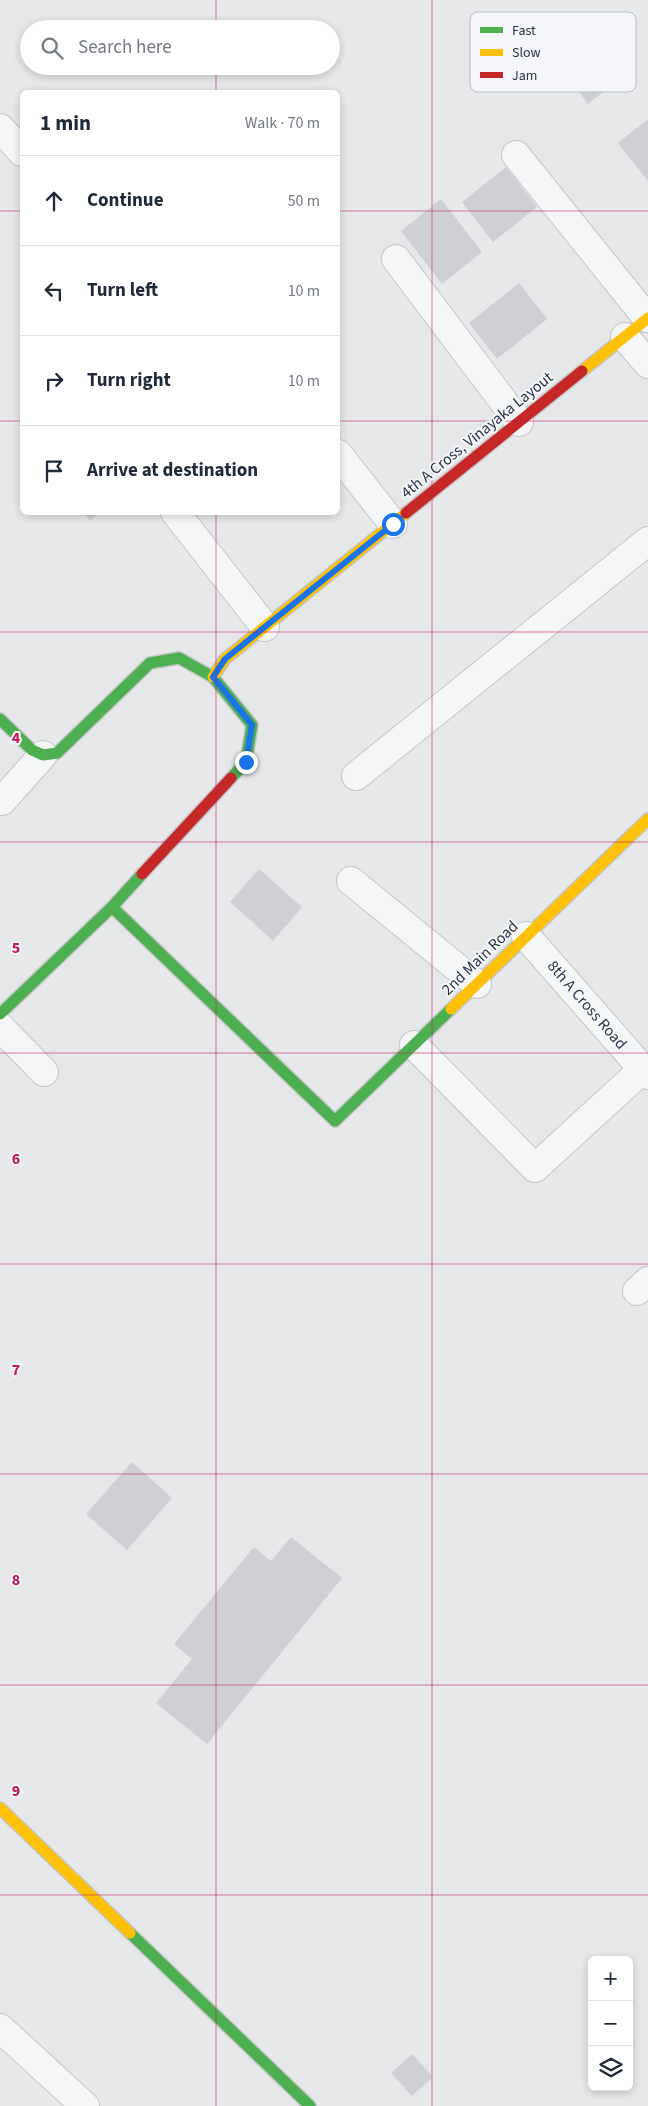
<!DOCTYPE html>
<html lang="en">
<head>
<meta charset="utf-8">
<style>
	body { margin:0; font-family:"Source Sans 3",sans-serif; background:#f6f6f7; color:#1f2937 }
	.controls { position:absolute; right:15px; bottom:15px; display:grid; overflow:hidden; border-radius:8px; box-shadow:0 2px 8px #0003 }
	.controls button { width:45px; height:45px; display:grid; place-items:center; padding:0; border:0; border-bottom:1px solid #e0e1e3; background:#fff; color:#1f2937; font:25px sans-serif }
	.stop { position:absolute; width:15px; height:15px; margin:-11px; border:4px solid #1a73e8; border-radius:50%; background:#fff }
	.stop.end { background:#1a73e8; border-color:#fff; box-shadow:0 1px 5px #0008 }
	.list { margin:0; padding:0; list-style:none }
	h2 { display:flex; justify-content:space-between; align-items:center; height:65px; margin:0; padding:0 20px; font-size:21px }
	h2 small { font-size:16px; font-weight:400; color:#747a83 }
	.list li { display:grid; grid-template-columns:32px 1fr auto; gap:15px; align-items:center; box-sizing:border-box; height:90px; padding:0 20px; border-top:1px solid #e0e1e3 }
	.list b { display:block; font-size:19px; white-space:nowrap }
	.list em { font-size:16px; font-style:normal; color:#747a83 }
	.icon { flex:none; width:28px; height:28px; fill:none; stroke:currentColor; stroke-width:2; stroke-linecap:round; stroke-linejoin:round }
	.map { position:relative; flex:none; width:648px; height:2106px; overflow:hidden }
	.search { position:absolute; background:#fff; box-shadow:0 2px 8px #0003; left:20px; top:20px; width:320px; height:55px; display:flex; align-items:center; gap:12px; box-sizing:border-box; padding:0 18px; border-radius:28px; color:#747a83; font-size:19px }
	.panel { position:absolute; background:#fff; box-shadow:0 2px 8px #0003; left:20px; top:90px; width:320px; height:425px; border-radius:8px }
	.map>svg:first-child { display:block }
</style>
</head>
<body>
<div class="map">
<svg width="648" height="2106" viewBox="0 0 648 2106">
	<rect width="100%" height="100%" fill="#e6e8ea"/>
	<!-- building -->
	<path fill="#ced0d3" d="M610 39 633 68 588 104 565 74Z
		M648 119V181L618 143Z
		M506 167 537 207 493 242 462 202Z
		M441 199 482 252 442 284 401 231Z
		M519 283 547 319 497 359 469 323Z
		M83 512H100L90 521Z
		M259 869 302 907 273 941 230 902Z
		M132 1462 172 1498 127 1550 86 1514Z
		M291 1537 342 1578 207 1744 156 1703 192 1659 174 1644 254 1547 271 1561Z
		M412 2054 433 2077 412 2096 391 2073Z"/>
	<g fill="none" stroke-linecap="round" stroke-linejoin="round">
		<!-- street casing -->
		<g stroke="#c4c6c8" stroke-width="30">
			<path id="street" d="M0 128 22 152
				M516 155 647 318
				M396 259 519 422
				M625 337 648 364
				M338 454 393 524
				M175 512 265 627
				M356 776 648 541
				M2 801 43 755
				M351 881 477 984
				M526 936 648 1075
				M0 1027 44 1072
				M414 1045 535 1168 643 1069
				M637 1291 648 1281
				M0 2028 85 2106"/>
		</g>
		<!-- fast casing -->
		<g stroke="#c4c6c8" stroke-width="14">
			<path id="fast" d="M0 719 32 750 43 755 57 753 150 663 179 658 213 677 252 725 246 762 231 778
				M112 907 335 1121 451 1009
				M0 1014 112 907 142 874
				M130 1933 310 2106"/>
		</g>
		<!-- slow casing -->
		<g stroke="#c4c6c8" stroke-width="14">
			<path id="slow" d="M582 371 648 318
				M213 677 225 659 406 513
				M451 1009 648 819
				M0 1808 130 1933"/>
		</g>
		<!-- jam casing -->
		<g stroke="#c4c6c8" stroke-width="14">
			<path id="jam" d="M406 513 582 371
				M142 874 231 778"/>
		</g>
		<!-- street -->
		<use href="#street" stroke="#f5f6f7" stroke-width="28"/>
		<!-- fast -->
		<use href="#fast" stroke="#4caf50" stroke-width="11"/>
		<!-- slow -->
		<use href="#slow" stroke="#ffc107" stroke-width="11"/>
		<!-- jam -->
		<use href="#jam" stroke="#c62828" stroke-width="11"/>
	</g>
	<g fill="none" stroke-linecap="round" stroke-linejoin="round">
		<!-- route -->
		<path stroke="#1a73e8" stroke-width="6" d="M246 762 252 725 213 677 225 659 393 524"/>
	</g>
	<!-- grid -->
	<path fill="none" stroke="#c2185b" stroke-width="1" stroke-opacity="0.55" d="M216 0V29M432 0V2106M216 66V92M0 211H22M338 211H648M0 421H22M338 421H648M216 512V2106M0 632H648M0 842H648M0 1053H648M0 1264H648M0 1474H648M0 1685H648M0 1895H648"/>
	<g text-anchor="middle" dominant-baseline="central" stroke-width="4" stroke-linejoin="round" paint-order="stroke">
		<!-- street labels -->
		<g font-size="16" fill="#2b3445" stroke="#f4f6f9">
			<text transform="translate(477 435) rotate(-39)">4th A Cross, Vinayaka Layout</text>
			<text transform="translate(480 958) rotate(-44)">2nd Main Road</text>
			<text transform="translate(587 1005) rotate(49)">8th A Cross Road</text>
		</g>
	</g>
	<!-- legend -->
	<rect x="470" y="12" width="166" height="80" rx="8" fill="#f4f6f9" stroke="#b8bcc3" stroke-width="1"/>
	<rect x="480" y="27" width="23" height="6" fill="#4caf50"/>
	<rect x="480" y="49" width="23" height="7" fill="#ffc107"/>
	<rect x="480" y="72" width="23" height="6" fill="#c62828"/>
	<g font-size="14" fill="#2b3445">
		<text x="512" y="35">Fast</text>
		<text x="512" y="57">Slow</text>
		<text x="512" y="80">Jam</text>
	</g>
	<g font-size="16" text-anchor="middle" font-weight="bold" fill="#c2185b" stroke="#f4f6f9" stroke-width="4" stroke-linejoin="round" paint-order="stroke">
		<text x="16" y="743">4</text>
		<text x="16" y="953">5</text>
		<text x="16" y="1164">6</text>
		<text x="16" y="1375">7</text>
		<text x="16" y="1585">8</text>
		<text x="16" y="1796">9</text>
	</g>
</svg>
<div class="controls">
<button>+</button>
<button>−</button>
<button><svg class="icon" aria-label="layers" viewBox="0 0 24 24"><path d="M12 4l9 5-9 5-9-5zM3 14l9 5 9-5"/></svg></button>
</div>
<div class="stop" style="left:393px;top:524px"></div>
<div class="stop end" style="left:246px;top:762px"></div>
<div class="search"><svg class="icon" aria-label="search" viewBox="0 0 24 24"><circle cx="10" cy="10" r="6"/><path d="M15 15l6 6"/></svg>Search here</div>
<section class="panel">
<h2>1 min<small>Walk · 70 m</small></h2>
<ul class="list">
<li><svg class="icon" aria-label="ahead" viewBox="0 0 24 24"><path d="M12 20V5M6 11l6-6 6 6"/></svg><div><b>Continue</b></div><em>50 m</em></li>
<li><svg class="icon" aria-label="left" viewBox="0 0 24 24"><path d="M17 20v-9H6M10 6l-5 5 5 5"/></svg><div><b>Turn left</b></div><em>10 m</em></li>
<li><svg class="icon" aria-label="right" viewBox="0 0 24 24"><path d="M7 20v-9h11M14 6l5 5-5 5"/></svg><div><b>Turn right</b></div><em>10 m</em></li>
<li><svg class="icon" aria-label="arrive" viewBox="0 0 24 24"><path d="M6 21V4h12l-3 4 3 4H6"/></svg><div><b>Arrive at destination</b></div></li>
</ul>
</section>
</div>
</body>
</html>
